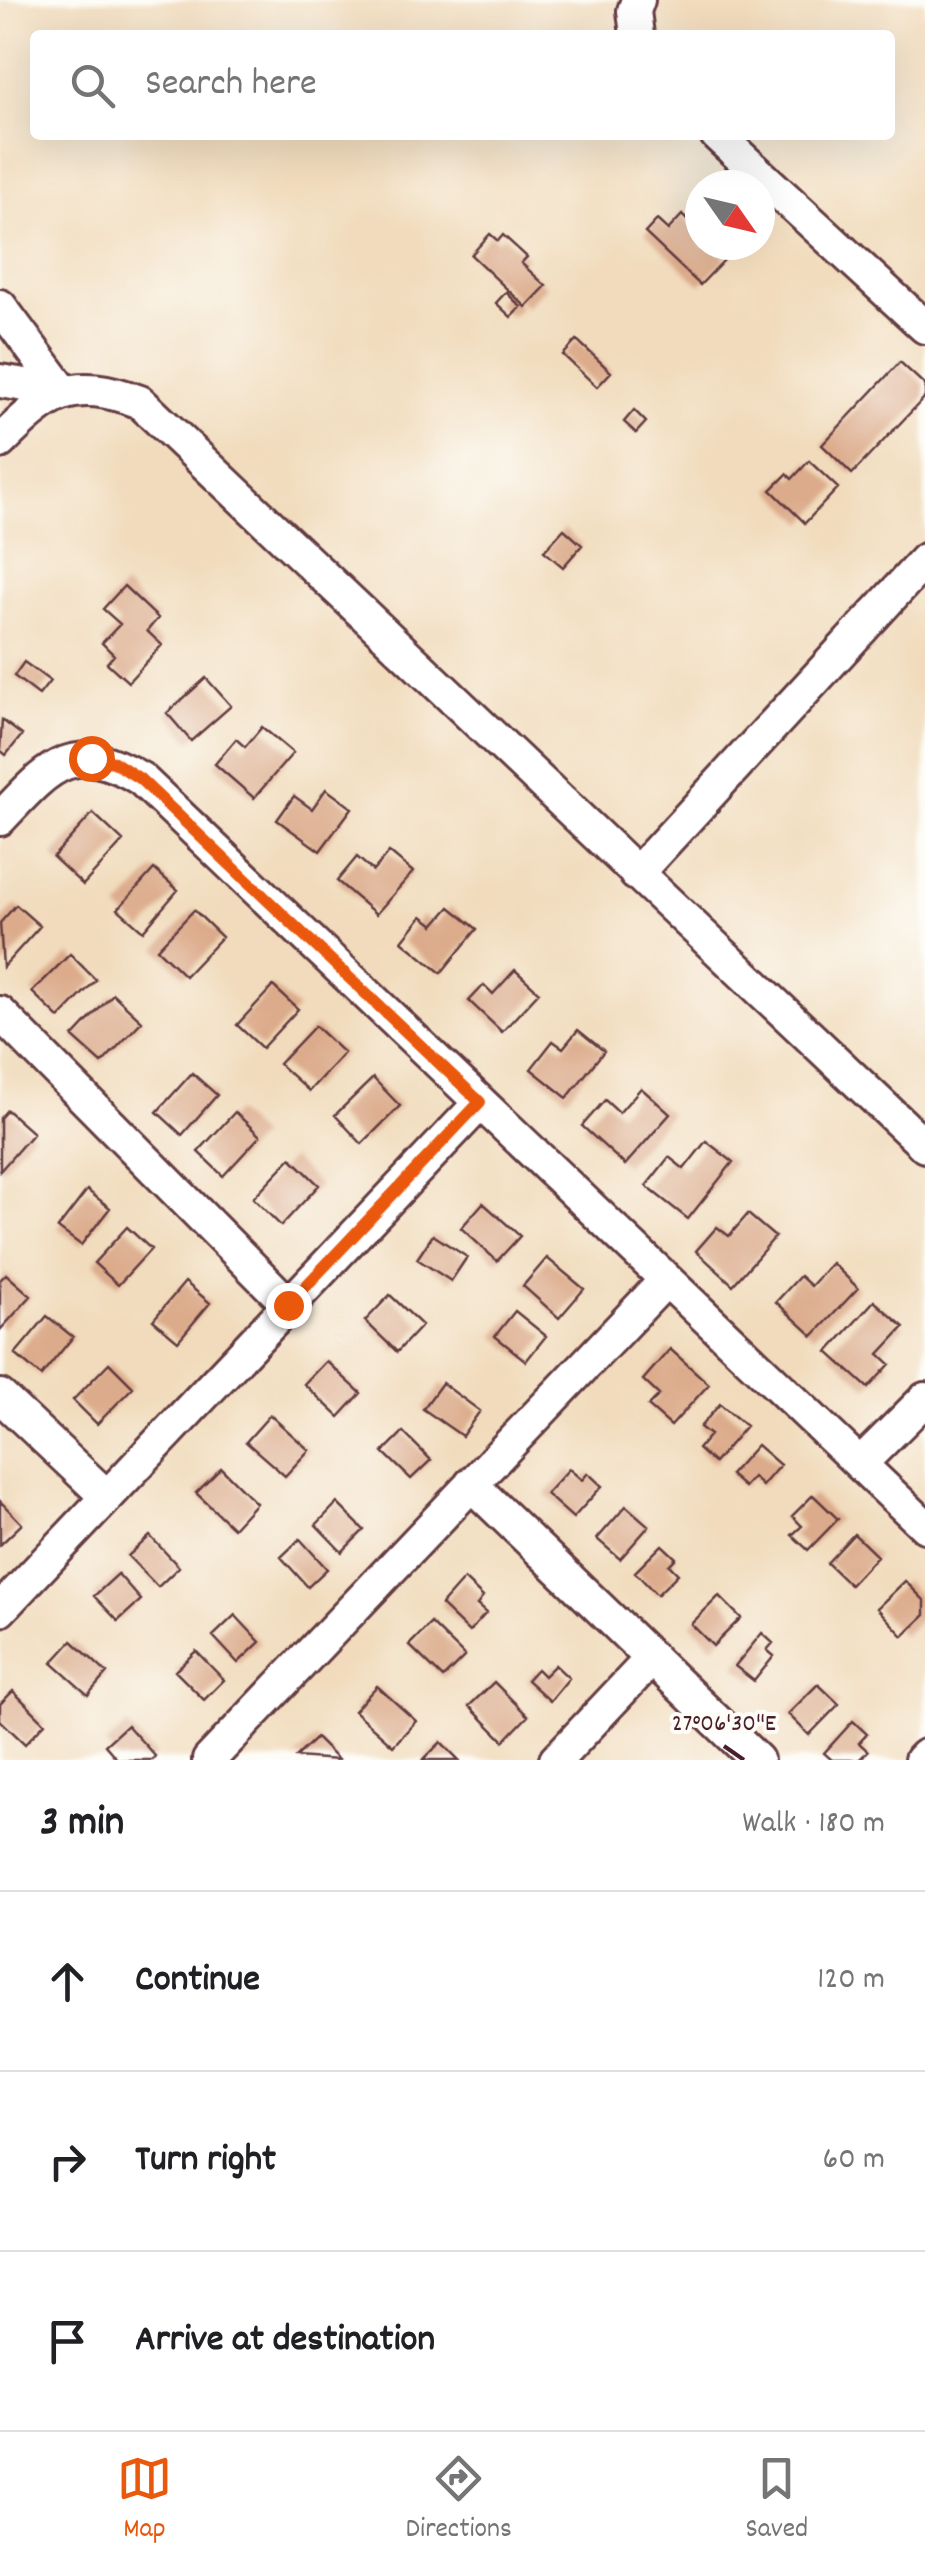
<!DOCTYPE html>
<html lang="en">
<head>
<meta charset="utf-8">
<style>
	body { margin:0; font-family:Dekko,sans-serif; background:#f2f2f2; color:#202124 }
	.compass { position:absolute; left:685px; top:170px; width:90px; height:90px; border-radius:50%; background:#fff; box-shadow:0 10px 40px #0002; rotate:124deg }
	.stop { position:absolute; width:30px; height:30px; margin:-22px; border:8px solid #ea580c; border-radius:50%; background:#fff }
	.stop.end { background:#ea580c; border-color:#fff; box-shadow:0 2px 10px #0008 }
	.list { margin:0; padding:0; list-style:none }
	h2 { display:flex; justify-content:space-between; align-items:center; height:130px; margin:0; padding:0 40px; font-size:42px }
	h2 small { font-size:32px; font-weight:400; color:#757577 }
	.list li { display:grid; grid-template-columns:65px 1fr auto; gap:30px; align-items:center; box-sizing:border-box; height:180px; padding:0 40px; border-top:2px solid #e0e0e0 }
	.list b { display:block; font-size:38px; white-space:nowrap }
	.list em { font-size:32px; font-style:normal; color:#757577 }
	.icon { flex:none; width:55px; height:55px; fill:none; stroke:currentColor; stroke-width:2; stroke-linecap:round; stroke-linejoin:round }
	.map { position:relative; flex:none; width:925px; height:1760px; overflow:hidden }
	.search { position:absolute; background:#fff; box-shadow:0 10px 40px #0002; left:30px; right:30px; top:30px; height:110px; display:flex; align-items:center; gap:25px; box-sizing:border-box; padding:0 35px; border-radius:10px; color:#757577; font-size:38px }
	.sheet { height:670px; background:#fff }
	nav { display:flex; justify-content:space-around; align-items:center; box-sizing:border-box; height:140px; border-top:2px solid #e0e0e0; background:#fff; font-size:28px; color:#757577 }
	nav a { display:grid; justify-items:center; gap:5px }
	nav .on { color:#ea580c }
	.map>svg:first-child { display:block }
</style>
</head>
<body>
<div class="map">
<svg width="925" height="1760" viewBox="0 0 925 1760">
	<rect width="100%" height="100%" fill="#fdfcf7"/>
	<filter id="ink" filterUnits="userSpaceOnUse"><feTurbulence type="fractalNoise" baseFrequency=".01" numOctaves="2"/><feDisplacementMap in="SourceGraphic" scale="20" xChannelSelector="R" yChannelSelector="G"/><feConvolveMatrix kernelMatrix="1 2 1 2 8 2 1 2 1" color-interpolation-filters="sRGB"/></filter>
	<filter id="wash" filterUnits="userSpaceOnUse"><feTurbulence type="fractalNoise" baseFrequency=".0048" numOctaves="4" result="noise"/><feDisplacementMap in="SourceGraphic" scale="40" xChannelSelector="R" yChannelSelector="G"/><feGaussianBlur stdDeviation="2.25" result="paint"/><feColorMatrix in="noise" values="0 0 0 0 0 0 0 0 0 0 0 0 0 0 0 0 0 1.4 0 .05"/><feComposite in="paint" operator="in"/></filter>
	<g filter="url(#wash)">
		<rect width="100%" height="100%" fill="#f1dbbc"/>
		<g id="blocks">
			<!-- building -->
			<path fill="#dcab8b" d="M682 215 694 227 700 220V245H713L726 258 700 285 645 233 657 220 668 230Z
				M490 234 498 241 503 235 527 257 521 263 546 286 526 307 471 255Z
				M506 292 521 307 511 317 496 303Z
				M577 340 611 372 597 387 563 355Z
				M900 362 925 385V397L852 474 822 445Z
				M634 410 646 422 636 433 624 422Z
				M809 461 838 488 805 523 771 490 787 474 792 479Z
				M564 529 582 545 563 567 544 551Z
				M124 586 158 618 147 631 162 645 128 682 107 663 114 655 102 643 120 624 103 609Z
				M24 662 50 681 39 695 14 676Z
				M206 678 231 706 191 741 167 713Z
				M2 720 22 735 6 755 0 750Z
				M262 727 293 753 254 798 215 764 236 739 245 747Z
				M326 789 352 808 320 851 277 820 294 796 312 809Z
				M93 813 123 841 83 885 53 857Z
				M389 852 413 872 376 914 337 881 357 857 373 871Z
				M154 869 178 890 143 931 118 909Z
				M16 905 40 926 3 967 0 923Z
				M450 907 477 929 441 973 402 941 422 916 434 925Z
				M194 910 222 937 185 976 157 949Z
				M70 954 96 980 59 1018 32 992Z
				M515 970 539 992 502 1032 469 1001 484 985 493 994Z
				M273 986 298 1009 262 1048 237 1025Z
				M113 994 142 1021 102 1063 73 1037Z
				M315 1026 344 1053 309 1091 279 1064Z
				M578 1030 604 1051 567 1098 531 1069 553 1041 563 1048Z
				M192 1073 217 1095 182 1135 157 1112Z
				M373 1078 400 1106 362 1144 335 1115Z
				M641 1088 670 1114 625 1165 582 1126 605 1100 619 1113Z
				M7 1110 33 1133 0 1171V1118Z
				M235 1112 260 1136 223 1176 198 1152Z
				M706 1141 733 1162 688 1219 646 1186 669 1157 684 1169Z
				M291 1158 319 1185 281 1226 253 1198Z
				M87 1190 110 1208 81 1245 58 1228Z
				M483 1203 520 1236 497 1261 461 1228Z
				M748 1214 775 1237 733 1285 696 1251 717 1227 729 1236Z
				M127 1227 151 1249 118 1285 94 1263Z
				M433 1235 467 1257 451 1281 417 1259Z
				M547 1258 584 1289 559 1318 523 1286Z
				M832 1263 858 1288 813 1336 776 1302 800 1276 811 1286Z
				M6 1274 31 1296 0 1330V1280Z
				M185 1282 210 1303 178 1341 153 1320Z
				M390 1295 422 1325 397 1352 365 1321Z
				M874 1301 904 1327 879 1354 890 1364 868 1388 828 1352Z
				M515 1311 546 1336 526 1361 495 1336Z
				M47 1316 73 1337 41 1376 15 1354Z
				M670 1349 709 1384 671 1426 648 1406 659 1395 643 1380Z
				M326 1361 361 1393 339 1417 304 1384Z
				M109 1363 133 1387 97 1424 73 1400Z
				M442 1383 480 1411 462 1436 423 1409Z
				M720 1404 746 1426 714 1463 698 1449 710 1435 700 1427Z
				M270 1415 309 1450 285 1476 246 1442Z
				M403 1432 431 1460 411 1479 383 1452Z
				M757 1445 780 1465 762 1486 753 1477 744 1487 730 1475Z
				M221 1468 256 1503 233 1528 196 1493Z
				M569 1469 582 1480 588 1473 602 1486 573 1518 546 1494Z
				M813 1495 838 1519 808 1550 792 1535 802 1526 792 1516Z
				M0 1501 22 1524 0 1545Z
				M337 1503 364 1530 342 1552 316 1525Z
				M626 1506 649 1526 620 1559 597 1539Z
				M854 1534 877 1556 850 1585 827 1563Z
				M150 1536 179 1567 158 1587 128 1556Z
				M300 1539 327 1569 308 1587 281 1557Z
				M662 1545 676 1558 669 1565 678 1574 657 1595 635 1572Z
				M118 1574 141 1600 118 1621 94 1596Z
				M464 1579 483 1597 477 1605 486 1613 469 1632 441 1605Z
				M905 1581 925 1601V1615L903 1636 877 1608Z
				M719 1596 741 1618 713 1646 691 1624Z
				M235 1615 260 1642 238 1663 213 1636Z
				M431 1623 465 1656 443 1678 409 1645Z
				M762 1633 773 1643 767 1650 774 1656 754 1681 735 1666Z
				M72 1641 107 1673 88 1695 52 1663Z
				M196 1651 224 1680 204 1700 175 1671Z
				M555 1665 569 1678 550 1701 527 1680 537 1669 544 1676Z
				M494 1682 528 1716 504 1741 469 1706Z
				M818 1684 839 1704 809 1735 788 1714Z
				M377 1686 416 1721 393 1746 354 1711Z
				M13 1691 45 1723 25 1744 0 1720V1704Z
				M853 1721 867 1734 859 1743 868 1751 859 1760H832L824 1753Z
				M127 1725 155 1756 152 1760H118L105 1745Z
				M316 1738 338 1760 296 1757Z
				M441 1742 459 1760H423Z"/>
		</g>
	</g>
	<g filter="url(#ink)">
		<use href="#blocks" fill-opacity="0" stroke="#633b41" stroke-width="2.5"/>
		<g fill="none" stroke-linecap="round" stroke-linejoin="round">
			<!-- minor casing -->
			<g stroke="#633b41" stroke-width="38">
				<path id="minor" d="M637 35 634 11 638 0
					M717 135 925 327
					M0 306 63 391
					M0 381 63 391
					M0 442C49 393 71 376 140 402L925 1146
					M0 819C48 768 72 737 141 779L925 1526
					M636 874 925 560
					M0 1013 289 1305
					M0 1396 107 1497
					M860 1464 925 1399
					M471 1484 757 1760
					M0 1610 480 1103
					M209 1760 666 1280
					M556 1760 652 1658
					M921 1760 925 1756"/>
			</g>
			<!-- minor -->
			<use href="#minor" stroke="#fff" stroke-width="32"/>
		</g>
	</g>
	<g fill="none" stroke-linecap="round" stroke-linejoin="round" filter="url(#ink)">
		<!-- route -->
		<path stroke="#ea580c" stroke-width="12" d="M91 758 114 762 140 779 480 1102 288 1305"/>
	</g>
	<!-- ticks -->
	<path fill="none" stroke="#4a1f2b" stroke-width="4" d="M724 1746 744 1760"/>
	<g font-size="25" text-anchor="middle" fill="#4a1f2b" stroke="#fdfcf7" stroke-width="8" stroke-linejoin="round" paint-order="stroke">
		<text x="724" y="1730">27°06'30"E</text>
	</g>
</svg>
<svg class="compass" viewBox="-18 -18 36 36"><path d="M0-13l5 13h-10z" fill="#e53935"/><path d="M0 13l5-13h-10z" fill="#757577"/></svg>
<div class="stop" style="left:91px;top:758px"></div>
<div class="stop end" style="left:288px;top:1305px"></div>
<div class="search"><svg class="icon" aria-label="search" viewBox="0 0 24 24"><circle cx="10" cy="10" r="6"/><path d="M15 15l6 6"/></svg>Search here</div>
</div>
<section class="sheet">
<h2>3 min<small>Walk · 180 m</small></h2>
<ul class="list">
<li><svg class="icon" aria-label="ahead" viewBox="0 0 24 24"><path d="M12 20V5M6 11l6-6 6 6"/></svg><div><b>Continue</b></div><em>120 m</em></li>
<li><svg class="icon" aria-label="right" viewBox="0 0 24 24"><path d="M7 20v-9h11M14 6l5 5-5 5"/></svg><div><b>Turn right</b></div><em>60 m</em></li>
<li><svg class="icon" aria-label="arrive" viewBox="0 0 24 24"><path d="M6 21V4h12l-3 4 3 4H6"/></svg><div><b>Arrive at destination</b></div></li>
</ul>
</section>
<nav>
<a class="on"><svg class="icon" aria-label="map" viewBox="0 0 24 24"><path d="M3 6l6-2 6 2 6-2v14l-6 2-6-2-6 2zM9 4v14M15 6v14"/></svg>Map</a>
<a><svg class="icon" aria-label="directions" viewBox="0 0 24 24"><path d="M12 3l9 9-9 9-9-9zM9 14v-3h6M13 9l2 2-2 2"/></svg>Directions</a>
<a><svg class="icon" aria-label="saved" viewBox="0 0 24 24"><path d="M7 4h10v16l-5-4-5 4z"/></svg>Saved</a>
</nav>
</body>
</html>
